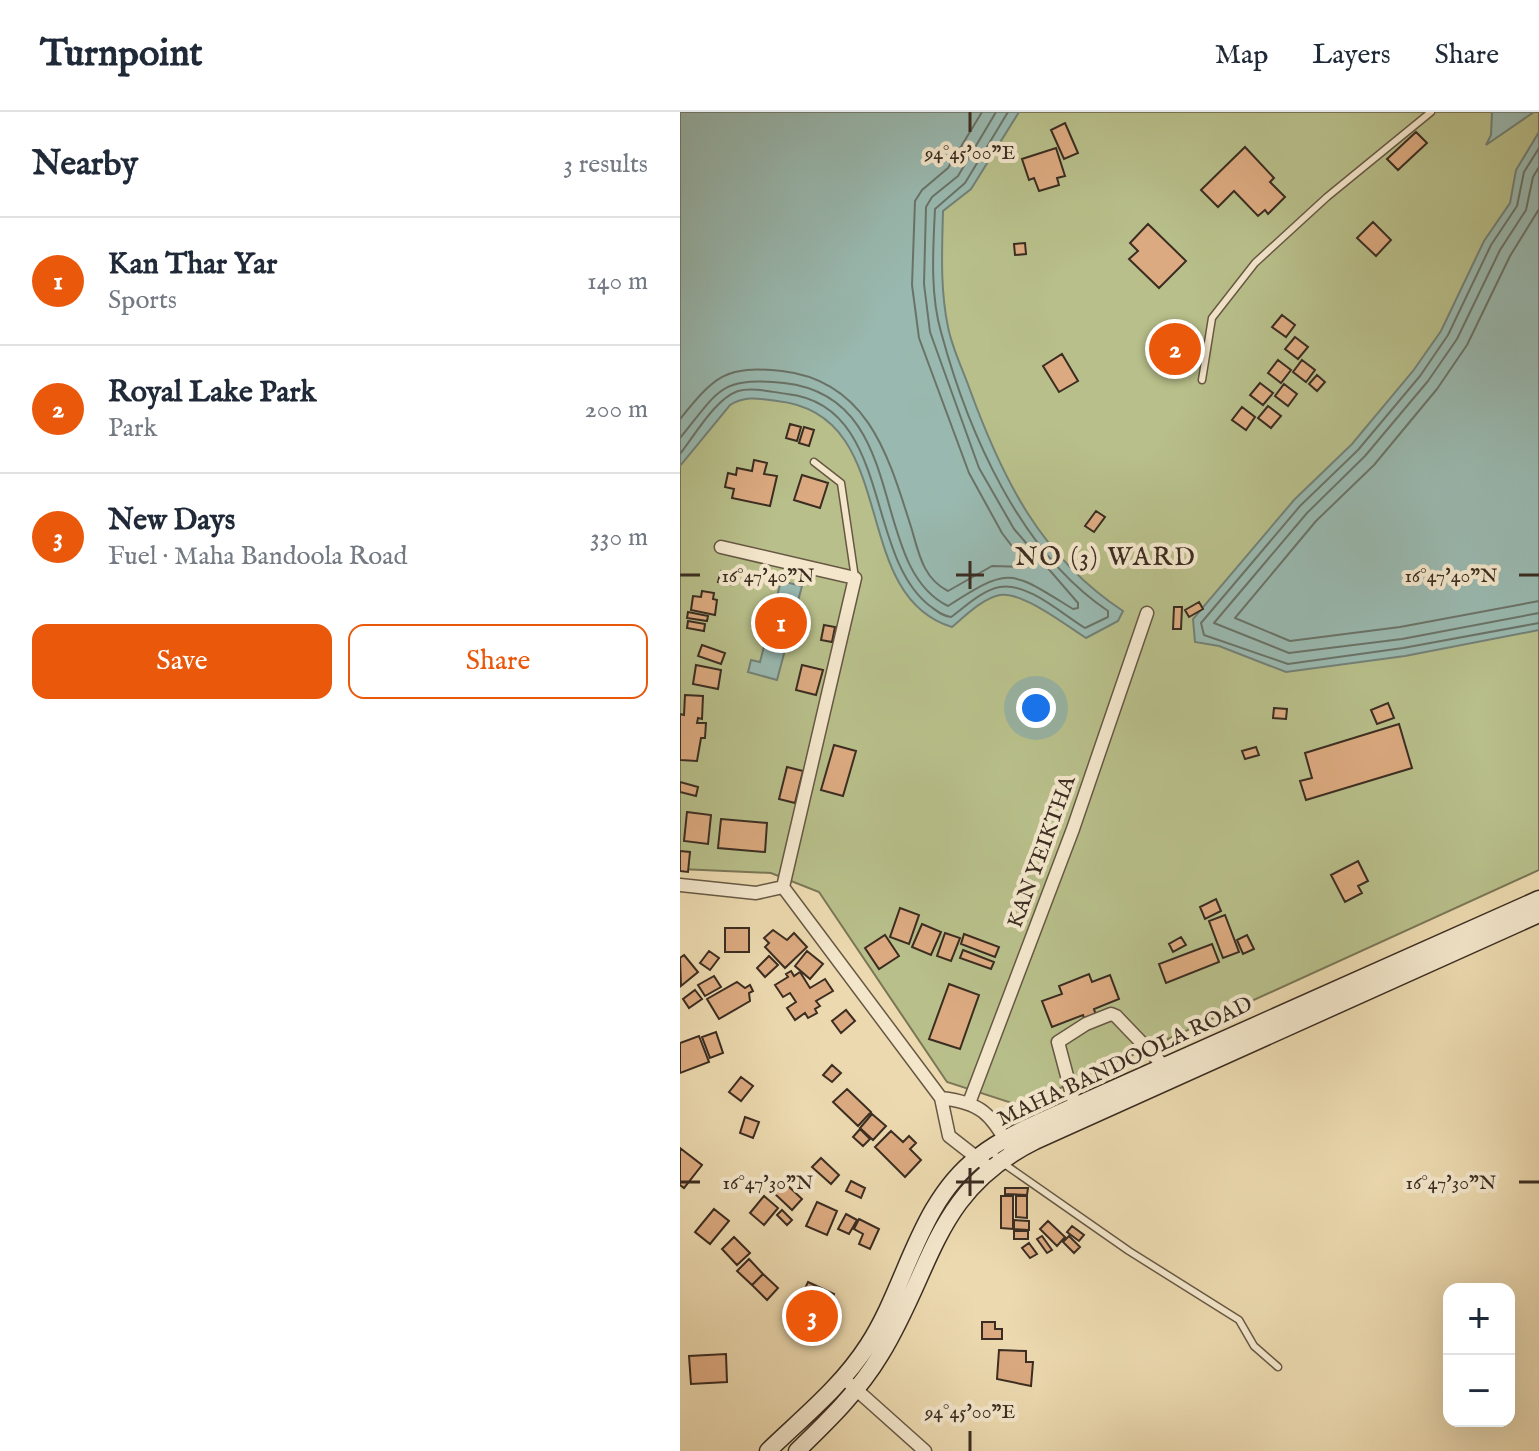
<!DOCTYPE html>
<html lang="en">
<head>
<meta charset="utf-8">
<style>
	body { margin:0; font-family:"IM FELL English",serif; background:#f6f6f7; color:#1f2937 }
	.controls { position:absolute; right:24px; bottom:24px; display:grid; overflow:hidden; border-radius:16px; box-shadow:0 8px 32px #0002 }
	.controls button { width:72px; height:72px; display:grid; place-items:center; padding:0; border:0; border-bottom:2px solid #e0e1e3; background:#fff; color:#1f2937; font:40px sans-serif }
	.you { position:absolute; left:356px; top:596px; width:28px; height:28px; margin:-20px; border:6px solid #fff; border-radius:50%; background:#1a73e8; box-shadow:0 0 0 12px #1a73e833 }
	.badge { display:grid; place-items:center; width:52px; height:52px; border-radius:50%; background:#ea580c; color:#fff; font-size:26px; font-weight:700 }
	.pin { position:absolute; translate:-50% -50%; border:4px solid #fff; box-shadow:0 2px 8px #0006 }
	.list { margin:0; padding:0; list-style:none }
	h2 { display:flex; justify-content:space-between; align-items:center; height:104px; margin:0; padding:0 32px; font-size:34px }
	h2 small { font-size:26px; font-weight:400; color:#747a83 }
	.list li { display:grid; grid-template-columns:52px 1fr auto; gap:24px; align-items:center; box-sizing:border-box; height:128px; padding:0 32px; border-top:2px solid #e0e1e3 }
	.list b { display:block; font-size:30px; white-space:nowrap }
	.list p { margin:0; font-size:26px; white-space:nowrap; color:#747a83 }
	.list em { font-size:26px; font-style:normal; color:#747a83 }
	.actions { display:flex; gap:16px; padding:24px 32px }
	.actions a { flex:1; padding:18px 0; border:2px solid #ea580c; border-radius:16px; text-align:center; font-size:28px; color:#ea580c }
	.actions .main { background:#ea580c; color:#fff }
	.map { position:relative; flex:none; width:859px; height:1339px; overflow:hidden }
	header { display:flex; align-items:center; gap:48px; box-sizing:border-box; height:112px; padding:0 40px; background:#fff; border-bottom:2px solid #e0e1e3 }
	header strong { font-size:38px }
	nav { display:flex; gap:44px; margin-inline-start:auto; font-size:28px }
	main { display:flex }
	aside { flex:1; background:#fff }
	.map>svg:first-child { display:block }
</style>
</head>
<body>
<header>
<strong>Turnpoint</strong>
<nav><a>Map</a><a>Layers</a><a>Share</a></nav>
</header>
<main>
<aside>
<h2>Nearby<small>3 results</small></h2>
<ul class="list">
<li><span class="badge">1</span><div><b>Kan Thar Yar</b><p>Sports</p></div><em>140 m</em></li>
<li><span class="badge">2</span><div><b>Royal Lake Park</b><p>Park</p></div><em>200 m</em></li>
<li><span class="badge">3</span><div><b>New Days</b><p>Fuel · Maha Bandoola Road</p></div><em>330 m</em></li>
</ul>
<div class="actions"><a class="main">Save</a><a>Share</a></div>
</aside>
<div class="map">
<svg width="859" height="1339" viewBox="0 0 859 1339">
	<rect width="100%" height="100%" fill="#ecd9af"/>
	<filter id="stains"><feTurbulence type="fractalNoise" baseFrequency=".0025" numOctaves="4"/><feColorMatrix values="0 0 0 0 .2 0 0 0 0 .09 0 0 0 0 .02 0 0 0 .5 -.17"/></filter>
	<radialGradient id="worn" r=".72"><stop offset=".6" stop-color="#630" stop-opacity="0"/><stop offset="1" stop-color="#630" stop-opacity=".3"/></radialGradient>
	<!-- green -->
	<path fill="#b8bf8a" stroke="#7a7656" stroke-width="2" d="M0 0H859V758L341 994 267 970 139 780 91 761 0 757Z"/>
	<!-- water -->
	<path fill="#99b9b0" stroke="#738177" stroke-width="2" d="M0 0H339L291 77 263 99C262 138 260 177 268 215 272 236 283 258 290 278 323 368 361 445 443 499L438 509 406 526C387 514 342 479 320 483 303 486 285 504 272 515 166 483 223 302 97 289 80 287 66 283 50 293L0 354Z
		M812 0H854L806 33 811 23Z
		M859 20V518L725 544 606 560 539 534 515 530 513 507 614 388 672 332 733 259 761 219 804 129 830 91 836 58Z
		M101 469 122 474 97 568 68 560 71 548 80 550Z"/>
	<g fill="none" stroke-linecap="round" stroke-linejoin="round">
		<!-- shore -->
		<path stroke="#6a7368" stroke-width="2" d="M859 36 844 60 837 94 811 133 768 223 740 264 678 338 620 394 521 511 524 523 608 552 723 536 859 511
			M859 55 853 65 846 98 820 138 777 227 748 269 685 344 627 401 534 511 609 541 722 527 859 501
			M859 97 830 144 787 233 757 277 694 353 636 409 555 506 610 529 720 515 859 489
			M0 307C35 264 45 253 102 259 189 269 209 346 232 418 239 443 244 467 268 479L312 454 343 455 344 450 322 421 289 361 239 226 232 173 235 89 242 78 268 56 302 0
			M0 326C39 279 39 264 104 271 232 285 186 454 268 494 331 453 331 459 393 497L398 496V491L334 417 299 356 250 220 244 172 246 95 252 85 278 64 316 0
			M0 342C15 323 35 287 58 279 73 275 92 280 107 282 212 293 184 444 250 494 257 499 262 504 271 505 285 495 302 478 320 475 348 470 383 503 405 516L428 505V499C340 440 288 320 261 220 250 182 253 137 255 97L285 71 328 0"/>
	</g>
	<!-- building -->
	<path fill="#dcaa80" stroke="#3b2d21" stroke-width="2" d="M385 11 398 41 384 47 371 18Z
		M736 20 747 31 718 58 707 47Z
		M565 35 594 66 590 70 605 85 588 102 585 98 578 104 554 79 538 95 521 78Z
		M376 36 385 64 377 66 379 73 359 79 354 66 349 68 342 47Z
		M693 110 711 128 696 144 677 126Z
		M468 112 506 149 479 176 449 147 458 139 450 131Z
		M345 131 346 142 335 143 334 132Z
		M602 203 615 213 606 225 592 215Z
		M615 225 628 235 618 247 605 237Z
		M382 242 398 269 379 280 363 254Z
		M598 248 611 258 601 271 588 261Z
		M622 248 635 258 626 270 613 260Z
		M637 263 645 270 637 279 629 272Z
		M580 271 593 281 583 293 570 283Z
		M604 272 617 282 608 294 595 284Z
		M588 294 601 304 591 316 578 306Z
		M562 295 575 305 566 318 552 308Z
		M110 312 121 315 117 329 106 326Z
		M124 315 134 318 129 334 119 331Z
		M74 348 87 351 84 362 97 364 90 394 52 386 54 377 45 375 48 361 56 363 57 356 72 359Z
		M122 363 148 371 140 396 114 388Z
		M416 399 425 405 414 420 405 414Z
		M41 459 55 462 52 473 38 470Z
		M22 479 34 481 33 487 37 488 35 503 11 498 13 484 21 485Z
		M519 490 523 497 509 505 505 498Z
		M494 495H502L501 517H493Z
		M8 500 28 504 27 509 7 506Z
		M8 509 25 512 24 519 7 516Z
		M144 513 155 515 152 530 141 528Z
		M22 533 45 541 41 552 18 544Z
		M16 553 41 558 38 577 13 572Z
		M122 553 143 558 136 583 116 578Z
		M5 583 23 584 22 607 18 606 17 611H26L25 626H21L17 649 0 648V602L4 603Z
		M708 591 714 606 697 612 691 598Z
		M594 596 607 597 606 607 593 606Z
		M719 612 732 656 626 688 620 669 632 666 625 641Z
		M154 633 176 639 163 684 141 678Z
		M576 635 579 643 565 647 562 639Z
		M107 655 123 659 115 691 99 687Z
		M0 670 18 675 16 684 0 680Z
		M7 700 31 703 28 732 4 729Z
		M41 707 87 711 85 740 38 736Z
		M0 739 10 740 8 760 0 759Z
		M678 749 688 769 678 774 682 781 665 790 651 763Z
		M536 787 541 799 525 807 520 795Z
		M220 796 239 803 229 832 210 825Z
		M545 803 559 840 543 846 529 809Z
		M242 812 261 820 251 843 232 835Z
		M45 816H69V840H45Z
		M93 818 107 828 114 821 127 835 105 856 85 835 89 831 84 826Z
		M265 821 280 826 271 849 257 844Z
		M284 822 319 835 315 845 281 832Z
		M205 823 219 844 199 857 185 836Z
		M567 823 574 837 563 842 557 828Z
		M501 825 506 833 493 840 489 832Z
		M532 832 539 850 486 871 479 852Z
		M283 838 314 850 311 857 280 846Z
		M29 839 39 846 30 858 20 851Z
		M127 839 143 852 130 867 115 854Z
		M4 843 18 860 1 874 0 846Z
		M89 844 98 853 85 865 77 856Z
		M111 859 114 864 120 860 130 876 145 867 153 879 136 889 140 894 135 897 137 901 128 906 125 901 115 908 107 896 116 890 110 881 103 885 95 873 108 865 106 862Z
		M409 862 412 870 430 863 439 887 414 897 417 907 406 911 403 903 372 915 362 889 382 882 379 874Z
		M34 864 41 875 25 884 18 873Z
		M57 870 65 876 70 873 73 879 69 881 70 889 39 907 27 887Z
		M269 872 299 883 280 937 249 927Z
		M15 878 22 887 9 896 3 887Z
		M166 898 175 909 161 921 152 909Z
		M36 920 43 941 30 946 22 925Z
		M19 924 29 950 0 961V931Z
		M152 953 161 961 152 970 143 963Z
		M61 965 73 974 61 989 49 980Z
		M167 977 191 1000 178 1014 153 990Z
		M192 1002 206 1014 193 1028 180 1016Z
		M65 1005 79 1010 73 1026 60 1021Z
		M180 1017 190 1027 183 1034 173 1025Z
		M211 1019 223 1030 229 1024 236 1031 230 1037 241 1048 225 1065 195 1035Z
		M0 1036 22 1053 4 1076 0 1073Z
		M141 1046 159 1063 151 1072 132 1055Z
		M171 1069 185 1076 181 1086 166 1079Z
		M105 1071 122 1087 112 1098 95 1082Z
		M325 1076H348L347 1083 325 1082Z
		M84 1084 98 1096 84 1113 70 1101Z
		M321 1084H333V1117L321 1116Z
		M336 1084H347V1106L336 1105Z
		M137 1090 157 1099 147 1123 126 1114Z
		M34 1097 49 1109 30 1132 15 1120Z
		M102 1098 112 1108 107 1113 97 1103Z
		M166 1102 177 1108 169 1122 158 1117Z
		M179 1107 199 1117 190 1137 179 1132 183 1122 174 1117Z
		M334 1108 349 1109V1118L334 1117Z
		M368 1109 385 1125 377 1134 360 1117Z
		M392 1114 404 1123 399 1129 387 1120Z
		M334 1119H348V1127H334Z
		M362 1124 372 1138 367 1141 357 1127Z
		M389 1124 400 1135 394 1141 383 1130Z
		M54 1125 70 1141 57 1153 42 1137Z
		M349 1131 357 1142 350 1146 342 1136Z
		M69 1147 83 1162 72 1173 57 1159Z
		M83 1162 98 1176 87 1188 72 1173Z
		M128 1170 154 1182 145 1200 119 1189Z
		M302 1210H315V1217H322V1227H302Z
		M319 1238 346 1239V1250H353L351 1274 317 1267Z
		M46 1242 47 1270 11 1272 9 1244Z"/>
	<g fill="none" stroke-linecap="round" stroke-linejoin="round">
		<!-- service casing -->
		<g stroke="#675844" stroke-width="9">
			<path id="service" d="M522 268 532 206 575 151 647 85 751 0
				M134 350 161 371 175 466
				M310 1037 320 1049 449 1139 559 1208 574 1234 598 1255"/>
		</g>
		<!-- minor casing -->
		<g stroke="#675844" stroke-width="15">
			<path id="minor" d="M41 435 175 466 103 775
				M0 773 76 781 103 775 261 986
				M261 986C302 991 309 1001 329 1034
				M261 986 269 1024 310 1056
				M289 991 393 717 467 501
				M395 994 378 930 406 912 431 902 436 904 484 954
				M170 1272 245 1339"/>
		</g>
		<!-- secondary casing -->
		<g stroke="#3b2d21" stroke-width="19">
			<path id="secondary" d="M88 1339C123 1305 161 1275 188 1233 227 1173 238 1091 298 1045 326 1023 362 1009 395 994L859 787
				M117 1339C148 1309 179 1279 201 1242 254 1155 254 1079 355 1029L859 802"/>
		</g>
		<!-- service -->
		<use href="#service" stroke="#f3e6cb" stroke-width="6"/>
		<!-- minor -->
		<use href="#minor" stroke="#f3e6cb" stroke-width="12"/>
		<!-- secondary -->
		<use href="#secondary" stroke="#f3e6cb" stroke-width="16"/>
	</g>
	<!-- ticks -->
	<path fill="none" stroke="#3b2d21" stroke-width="3" d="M290 0V20M290 449V477M0 463H20M276 463H304M839 463H859M290 1056V1084M0 1070H20M276 1070H304M839 1070H859M290 1319V1339"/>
	<g text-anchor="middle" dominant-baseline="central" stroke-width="8" stroke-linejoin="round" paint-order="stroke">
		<!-- street labels -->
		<g font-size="22" fill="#3b2d21" stroke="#f3e6cb">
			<text transform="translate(362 740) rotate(-70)">KAN YEIKTHA</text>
			<text transform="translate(445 950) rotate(-25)">MAHA BANDOOLA ROAD</text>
		</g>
		<!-- quarter labels -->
		<g font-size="26" letter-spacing="2" fill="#3b2d21" stroke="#f3e6cb">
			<text x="426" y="445">NO (3) WARD</text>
		</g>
	</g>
	<g font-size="20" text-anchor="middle" fill="#3b2d21" stroke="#f3e6cb" stroke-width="8" stroke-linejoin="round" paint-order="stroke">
		<text x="290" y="47">94°45'00"E</text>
		<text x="88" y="470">16°47'40"N</text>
		<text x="771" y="470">16°47'40"N</text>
		<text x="88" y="1077">16°47'30"N</text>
		<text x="771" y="1077">16°47'30"N</text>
		<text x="290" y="1306">94°45'00"E</text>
	</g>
	<rect width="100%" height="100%" filter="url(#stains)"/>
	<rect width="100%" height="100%" fill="url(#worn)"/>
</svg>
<div class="controls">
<button>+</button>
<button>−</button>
</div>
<div class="you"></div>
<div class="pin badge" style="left:101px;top:511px">1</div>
<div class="pin badge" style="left:495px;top:237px">2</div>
<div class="pin badge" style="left:132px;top:1204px">3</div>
</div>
</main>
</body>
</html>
